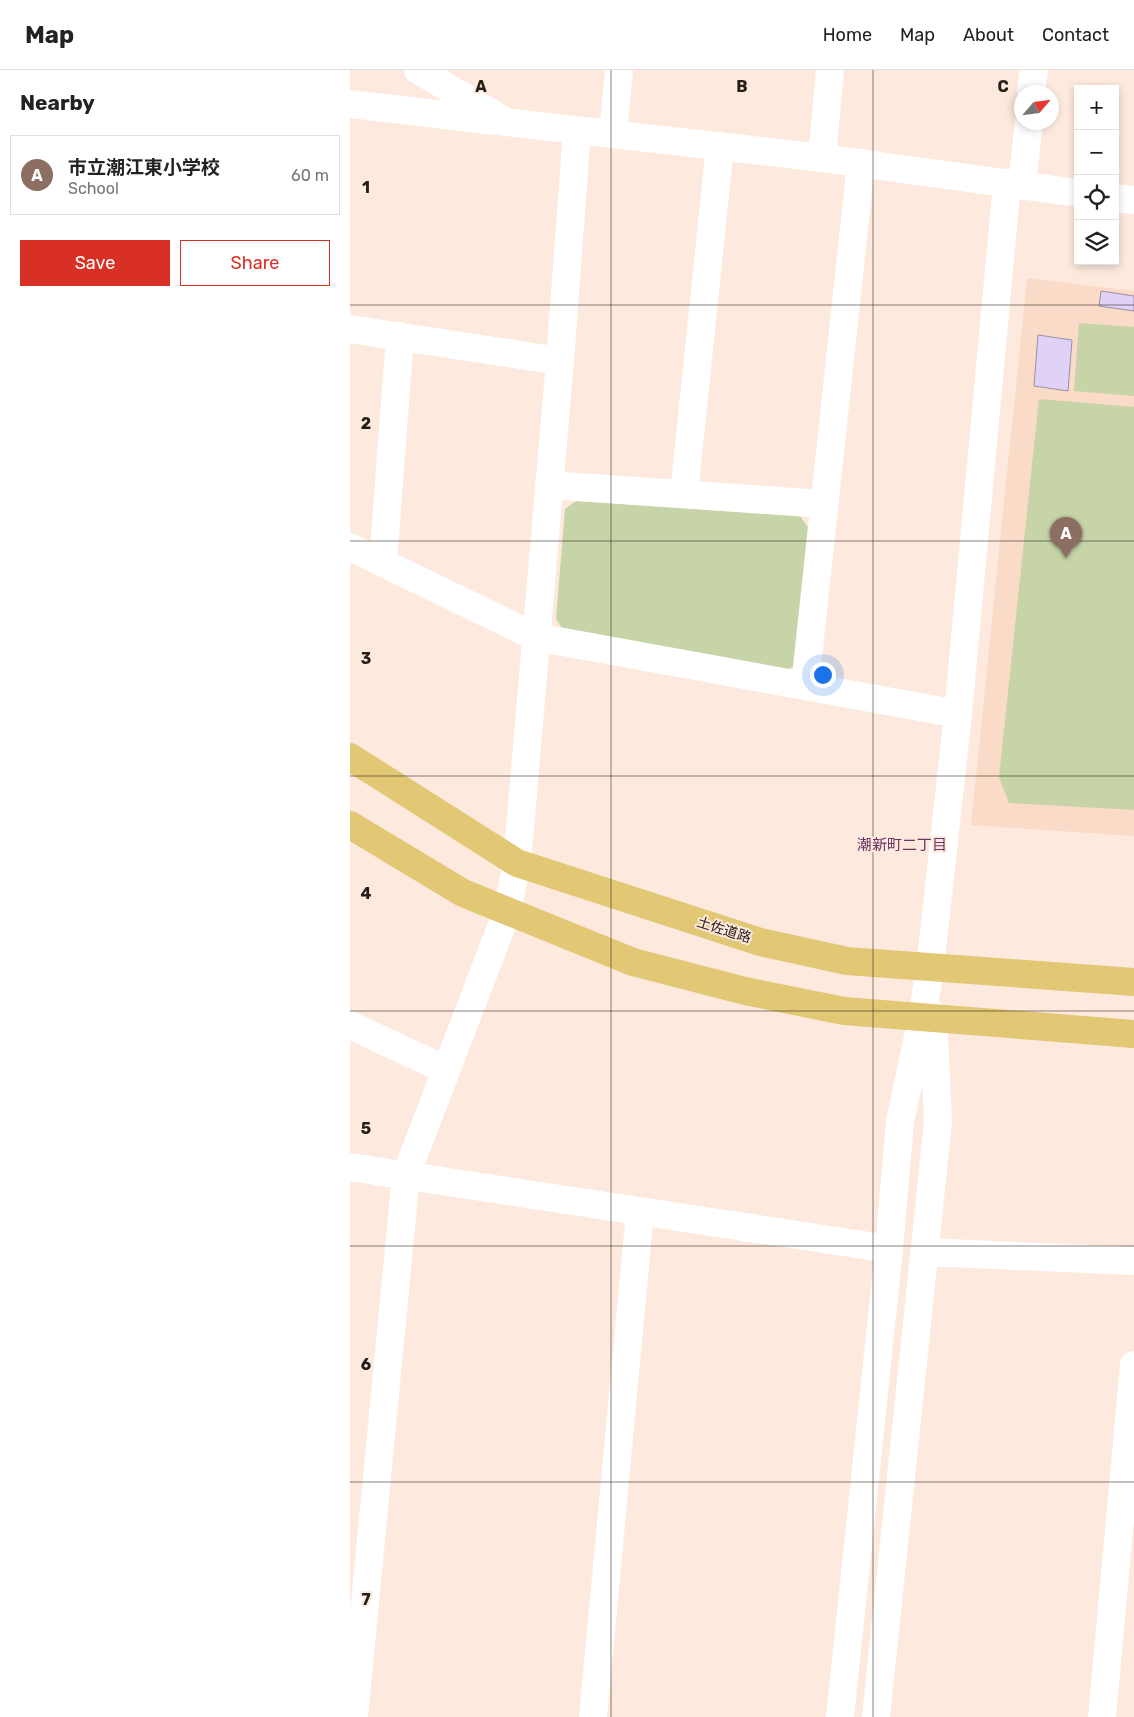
<!DOCTYPE html>
<html lang="en">
<head>
<meta charset="utf-8">
<style>
	body { margin:0; font-family:Rubik,"Noto Sans JP",sans-serif; background:#f2f2f2; color:#222 }
	.controls { position:absolute; right:15px; top:15px; display:grid; overflow:hidden; border-radius:0px; box-shadow:0 2px 8px #0003 }
	.controls button { width:45px; height:45px; display:grid; place-items:center; padding:0; border:0; border-bottom:1px solid #e0e0e0; background:#fff; color:#222; font:25px sans-serif }
	.compass { position:absolute; left:664px; top:15px; width:45px; height:45px; border-radius:50%; background:#fff; box-shadow:0 2px 8px #0003; rotate:62deg }
	.you { position:absolute; left:472px; top:604px; width:18px; height:18px; margin:-12px; border:4px solid #fff; border-radius:50%; background:#1a73e8; box-shadow:0 0 0 8px #1a73e833 }
	.badge { display:grid; place-items:center; width:32px; height:32px; border-radius:50%; background:#d93025; color:#fff; font-size:16px; font-weight:700 }
	.pin { position:absolute; translate:-50% -41px; filter:drop-shadow(0 1px 2px #0008) }
	.pin::after { content:''; position:absolute; top:26px; width:18px; height:15px; background:inherit; clip-path:polygon(0 0,100% 0,50% 100%) }
	.list { margin:0; padding:0; list-style:none }
	h2 { display:flex; justify-content:space-between; align-items:center; height:65px; margin:0; padding:0 20px; font-size:21px }
	h2 small { font-size:16px; font-weight:400; color:#767676 }
	.list li { display:grid; grid-template-columns:32px 1fr auto; gap:15px; align-items:center; box-sizing:border-box; height:80px; margin:0 10px 10px; padding:0 10px; border:1px solid #e0e0e0; border-radius:0px }
	.list b { display:block; font-size:19px; white-space:nowrap }
	.list p { margin:0; font-size:16px; white-space:nowrap; color:#767676 }
	.list em { font-size:16px; font-style:normal; color:#767676 }
	.actions { display:flex; gap:10px; padding:15px 20px }
	.actions a { flex:1; padding:11px 0; border:1px solid #d93025; border-radius:0px; text-align:center; font-size:18px; color:#d93025 }
	.actions .main { background:#d93025; color:#fff }
	.icon { flex:none; width:28px; height:28px; fill:none; stroke:currentColor; stroke-width:2; stroke-linecap:round; stroke-linejoin:round }
	.map { position:relative; flex:none; width:784px; height:1647px; overflow:hidden }
	header { display:flex; align-items:center; gap:30px; box-sizing:border-box; height:70px; padding:0 25px; background:#fff; border-bottom:1px solid #e0e0e0 }
	header strong { font-size:24px }
	nav { display:flex; gap:28px; margin-inline-start:auto; font-size:18px }
	main { display:flex }
	aside { flex:1; background:#fff }
	.map>svg:first-child { display:block }
</style>
</head>
<body>
<header>
<strong>Map</strong>
<nav><a>Home</a><a>Map</a><a>About</a><a>Contact</a></nav>
</header>
<main>
<aside>
<h2>Nearby<small></small></h2>
<ul class="list">
<li><span class="badge" style="background:#8d6e63">A</span><div><b>市立潮江東小学校</b><p>School</p></div><em>60 m</em></li>
</ul>
<div class="actions"><a class="main">Save</a><a>Share</a></div>
</aside>
<div class="map">
<svg width="784" height="1647" viewBox="0 0 784 1647">
	<rect width="100%" height="100%" fill="#fde9dd"/>
	<!-- built -->
	<path fill="#fadbc7" d="M677 208 784 221V766L621 755Z"/>
	<!-- green -->
	<path fill="#c6d4a7" d="M729 253 784 257V326L724 321Z
		M689 329 784 337V740L659 733 649 707Z
		M226 431 450 446 459 459 445 595 434 602 213 560 206 549 215 439Z"/>
	<!-- building -->
	<path fill="#e0d1f7" stroke="#9990a6" d="M751 221 784 226V241L749 236Z
		M688 265 722 270 718 321 684 316Z"/>
	<g fill="none" stroke-linecap="round" stroke-linejoin="round">
		<!-- minor -->
		<path stroke="#fff" stroke-width="28" d="M68 0 156 52 472 88 728 123
			M681 22 684 0
			M0 34 145 51
			M263 64 269 0
			M472 88 480 0
			M672 115 679 52
			M765 128 784 130
			M0 259 210 291
			M199 415 474 434
			M334 424 370 76
			M0 477 186 567 608 644
			M33 492 50 266
			M455 616 511 93
			M580 898 608 644 657 113
			M0 955 96 1000
			M0 1097 539 1179
			M575 1182 784 1191
			M4 1647 56 1105 157 842 167 793 210 291 227 61
			M243 1647 290 1142
			M752 1647 784 1295"/>
		<!-- tertiary -->
		<path stroke="#fff" stroke-width="28" d="M490 1647 539 1179 550 1052 572 948 580 898
			M526 1647 588 1052 583 944"/>
		<!-- trunk -->
		<path stroke="#e2c774" stroke-width="28" d="M0 687 167 793 410 872 497 891 784 912
			M0 755 113 823 283 892 395 921 494 941 784 964"/>
	</g>
	<!-- grid -->
	<path fill="none" stroke="#251d17" stroke-width="1" stroke-opacity="0.55" d="M261 0V1647M523 0V1647M0 235H784M0 471H784M0 706H784M0 941H784M0 1176H784M0 1412H784"/>
	<g text-anchor="middle" dominant-baseline="central" stroke-width="4" stroke-linejoin="round" paint-order="stroke">
		<!-- street labels -->
		<g font-size="14" fill="#251d17" stroke="#fde9dd">
			<text transform="translate(374 860) rotate(18)">土佐道路</text>
		</g>
		<!-- neighbourhood labels -->
		<g font-size="15" fill="#6b3461" stroke="#fde9dd">
			<text x="552" y="775">潮新町二丁目</text>
		</g>
	</g>
	<g font-size="16" text-anchor="middle" font-weight="bold" fill="#251d17" stroke="#fde9dd" stroke-width="4" stroke-linejoin="round" paint-order="stroke">
		<text x="131" y="22">A</text>
		<text x="392" y="22">B</text>
		<text x="653" y="22">C</text>
		<text x="16" y="123">1</text>
		<text x="16" y="359">2</text>
		<text x="16" y="594">3</text>
		<text x="16" y="829">4</text>
		<text x="16" y="1064">5</text>
		<text x="16" y="1300">6</text>
		<text x="16" y="1535">7</text>
	</g>
</svg>
<div class="controls">
<button>+</button>
<button>−</button>
<button><svg class="icon" aria-label="locate" viewBox="0 0 24 24"><circle cx="12" cy="12" r="6"/><path d="M12 2v4M12 18v4M2 12h4M18 12h4"/></svg></button>
<button><svg class="icon" aria-label="layers" viewBox="0 0 24 24"><path d="M12 4l9 5-9 5-9-5zM3 14l9 5 9-5"/></svg></button>
</div>
<svg class="compass" viewBox="-18 -18 36 36"><path d="M0-13l5 13h-10z" fill="#e53935"/><path d="M0 13l5-13h-10z" fill="#767676"/></svg>
<div class="you"></div>
<div class="pin badge" style="left:716px;top:488px;background:#8d6e63">A</div>
</div>
</main>
</body>
</html>
